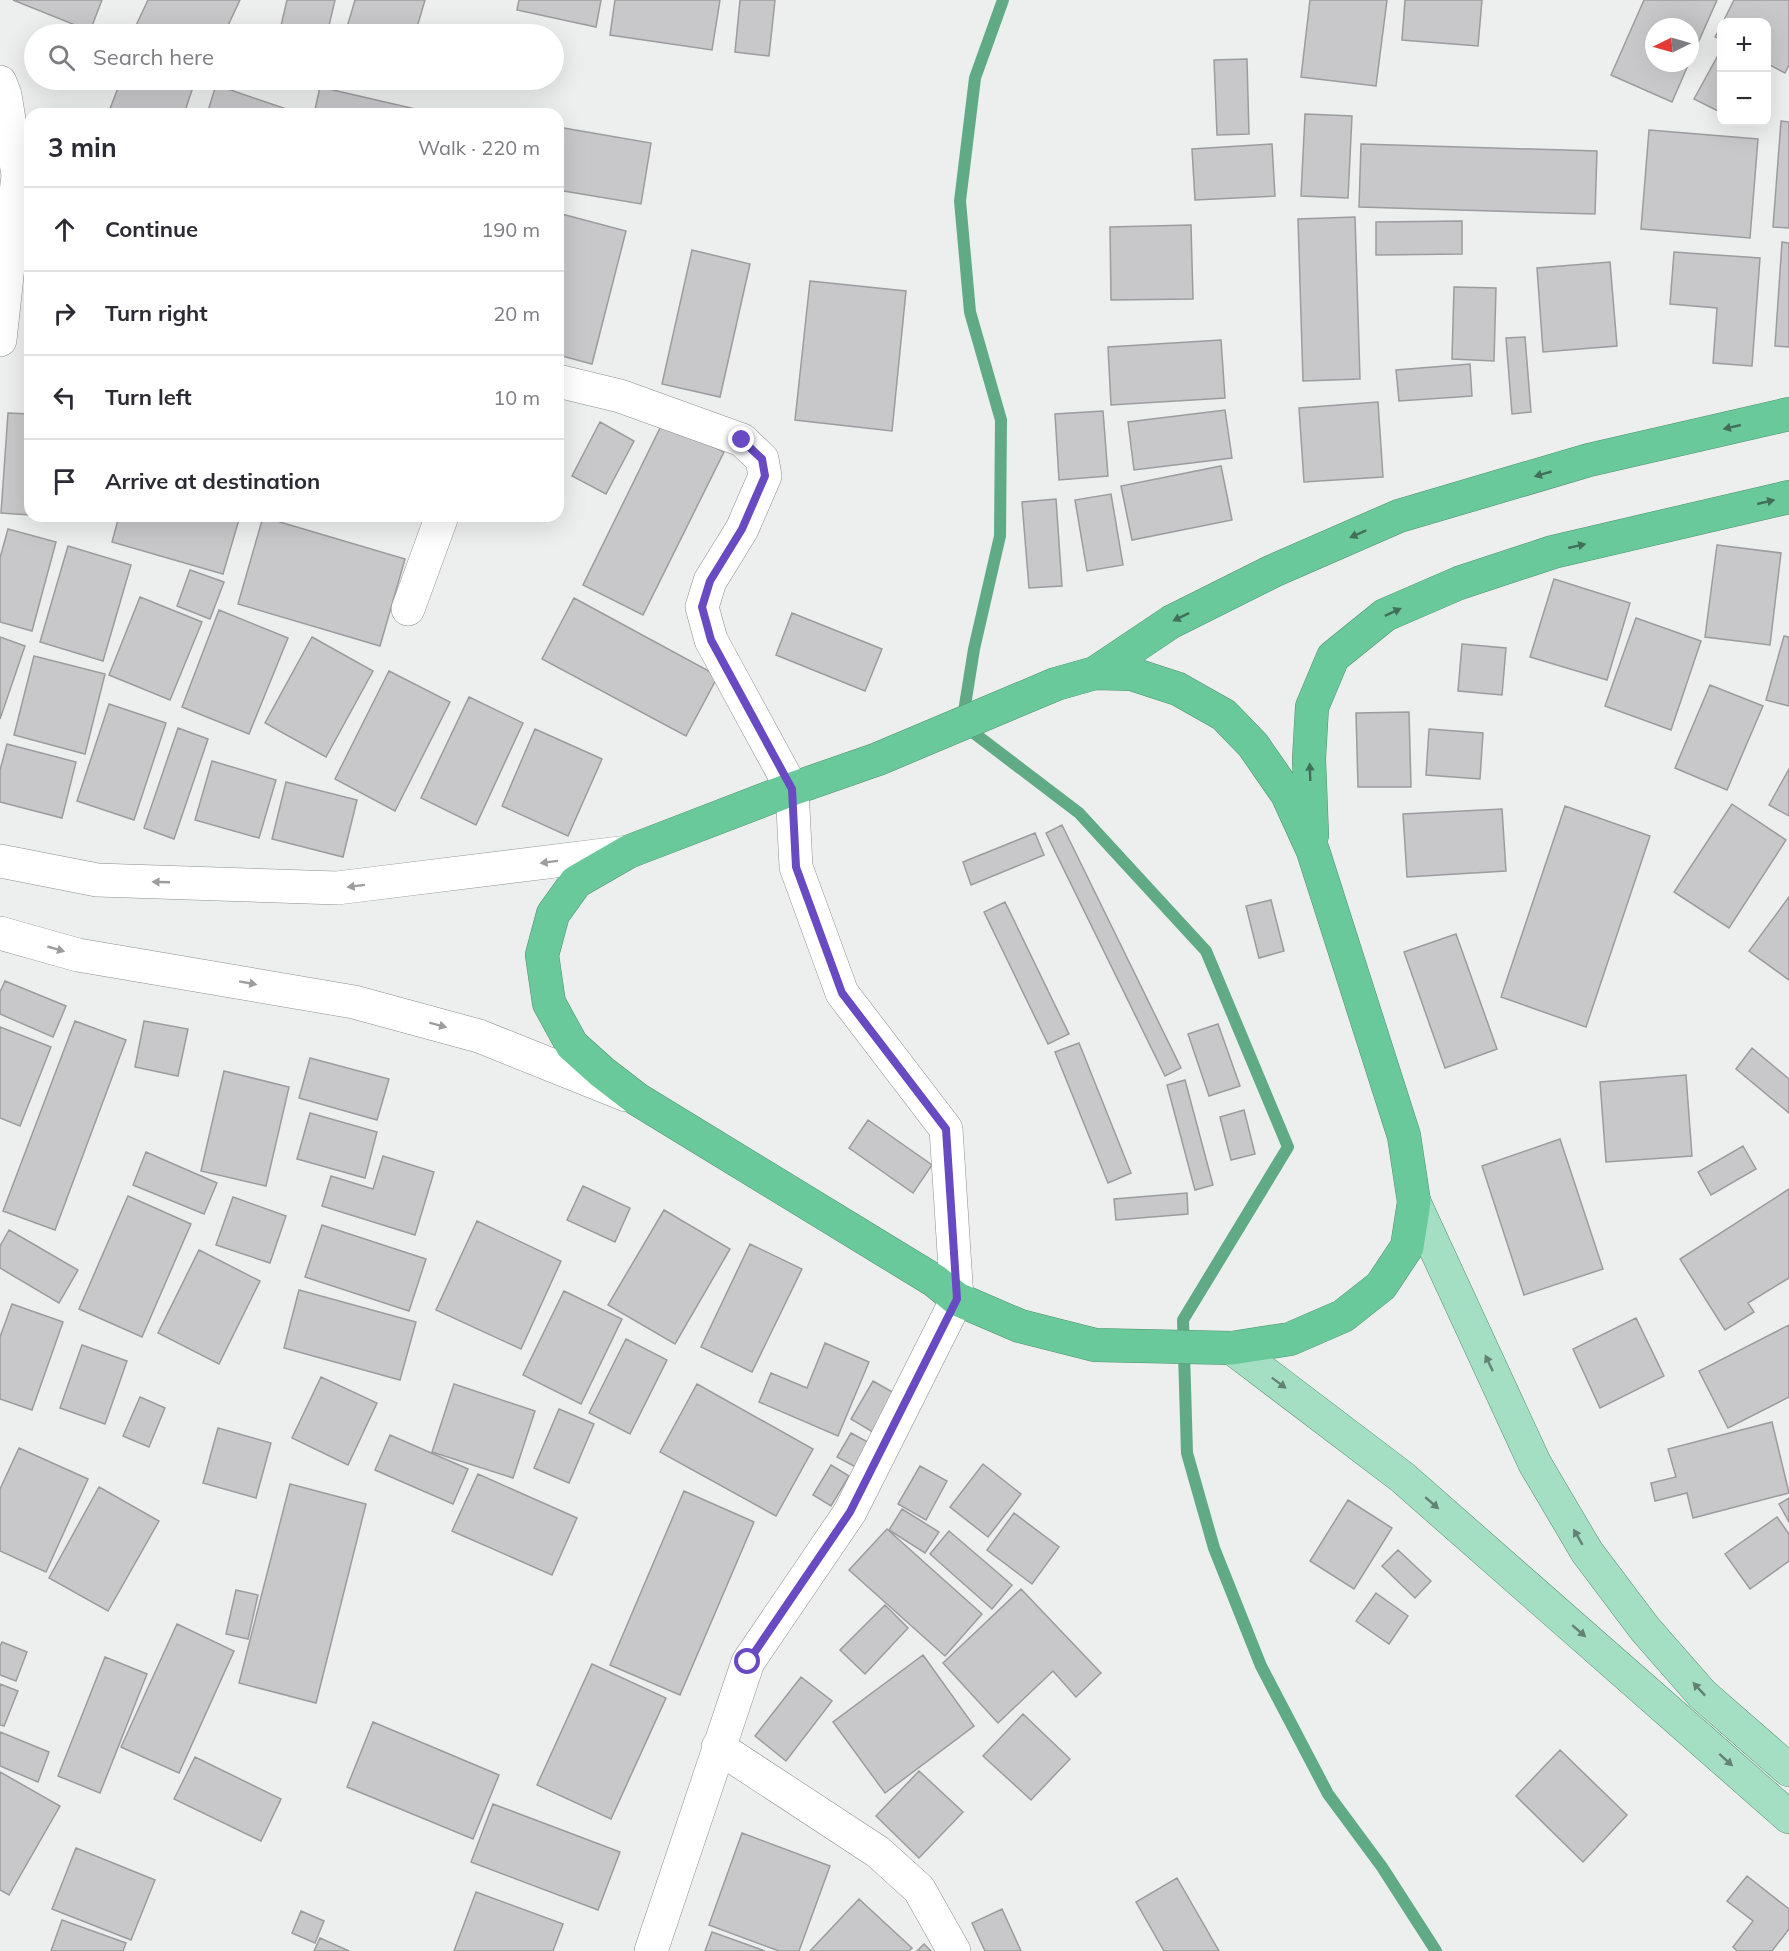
<!DOCTYPE html>
<html lang="en">
<head>
<meta charset="utf-8">
<style>
	body { margin:0; font-family:Mulish,sans-serif; background:#f7f7f7; color:#2b2b33 }
	.controls { position:absolute; right:18px; top:18px; display:grid; overflow:hidden; border-radius:12px; box-shadow:0 6px 24px #0002 }
	.controls button { width:54px; height:54px; display:grid; place-items:center; padding:0; border:0; border-bottom:2px solid #e1e1e2; background:#fff; color:#2b2b33; font:30px sans-serif }
	.compass { position:absolute; left:1645px; top:18px; width:54px; height:54px; border-radius:50%; background:#fff; box-shadow:0 6px 24px #0002; rotate:265deg }
	.stop { position:absolute; width:18px; height:18px; margin:-14px; border:4px solid #684ac3; border-radius:50%; background:#fff }
	.stop.end { background:#684ac3; border-color:#fff; box-shadow:0 2px 6px #0008 }
	.list { margin:0; padding:0; list-style:none }
	h2 { display:flex; justify-content:space-between; align-items:center; height:78px; margin:0; padding:0 24px; font-size:26px }
	h2 small { font-size:20px; font-weight:400; color:#7c7c81 }
	.list li { display:grid; grid-template-columns:39px 1fr auto; gap:18px; align-items:center; box-sizing:border-box; height:84px; padding:0 24px; border-top:2px solid #e1e1e2 }
	.list b { display:block; font-size:22px; white-space:nowrap }
	.list em { font-size:20px; font-style:normal; color:#7c7c81 }
	.icon { flex:none; width:33px; height:33px; fill:none; stroke:currentColor; stroke-width:2; stroke-linecap:round; stroke-linejoin:round }
	.map { position:relative; flex:none; width:1789px; height:1951px; overflow:hidden }
	.search { position:absolute; background:#fff; box-shadow:0 6px 24px #0002; left:24px; top:24px; width:540px; height:66px; display:flex; align-items:center; gap:15px; box-sizing:border-box; padding:0 21px; border-radius:33px; color:#7c7c81; font-size:22px }
	.panel { position:absolute; background:#fff; box-shadow:0 6px 24px #0002; left:24px; top:108px; width:540px; height:414px; border-radius:18px }
	.map>svg:first-child { display:block }
</style>
</head>
<body>
<div class="map">
<svg width="1789" height="1951" viewBox="0 0 1789 1951">
	<rect width="100%" height="100%" fill="#ecefed"/>
	<g fill="none" stroke-linecap="round" stroke-linejoin="round">
		<!-- stream -->
		<path stroke="#60ab86" stroke-width="12" d="M1003 0 975 78 960 201 970 312 1001 420 1000 536 974 649 962 724 1079 813 1206 951 1288 1147 1183 1320 1187 1453 1214 1548 1261 1666 1328 1794 1382 1867 1436 1951"/>
	</g>
	<!-- building -->
	<path fill="#c8c8cb" stroke="#9c9c9e" stroke-width="1.5" d="M13 0H102L90 31Z
		M148 0H240L224 34H132Z
		M287 0H335L327 34H279Z
		M355 0H425L415 34H345Z
		M519 0H601L596 27 517 10Z
		M615 0H720L712 50 610 35Z
		M740 0H775L769 56 735 52Z
		M1310 0H1387L1376 86 1301 77Z
		M1405 0H1482L1478 46 1402 40Z
		M1644 0H1717L1690 61V27H1654V63H1689L1672 102 1611 75Z
		M1734 0H1789V65L1785 73 1766 63V22H1723Z
		M1722 25V40L1715 37Z
		M1722 48V113L1694 99Z
		M1247 59 1249 134 1217 135 1214 60Z
		M121 80H171L193 87 184 114H108Z
		M216 85 295 112 294 114H207Z
		M320 87 437 114H314Z
		M1305 114 1352 116 1348 198 1301 196Z
		M1781 121 1789 122V228L1773 227Z
		M558 127 651 143 641 204 558 190Z
		M1649 130 1758 139 1750 238 1641 229Z
		M1272 144 1275 196 1195 200 1192 149Z
		M1361 144 1597 151 1595 214 1359 207Z
		M558 213 626 231 592 364 558 355Z
		M1355 217 1360 379 1303 381 1298 219Z
		M1462 221V254L1376 255V222Z
		M1191 225 1193 299 1111 300 1110 227Z
		M1782 242 1789 243V347L1775 346Z
		M692 250 750 264 720 397 662 384Z
		M1674 252 1760 258 1752 366 1713 363 1717 308 1670 304Z
		M1610 262 1617 346 1543 352 1537 268Z
		M810 281 906 291 892 431 795 420Z
		M1454 287 1496 288 1494 361 1452 359Z
		M1525 337 1531 412 1512 414 1506 338Z
		M1221 340 1225 398 1111 405 1108 347Z
		M1470 364 1472 396 1399 401 1396 370Z
		M30 370V395L26 394Z
		M1378 402 1383 477 1304 482 1299 408Z
		M1225 410 1232 458 1134 470 1128 422Z
		M1103 411 1108 476 1059 480 1055 414Z
		M8 413 30 414V515L1 513Z
		M600 422 634 441 606 494 572 476Z
		M663 422 724 452 643 615 583 585Z
		M1221 466 1232 520 1132 540 1121 486Z
		M1111 494 1123 565 1087 571 1075 500Z
		M1056 499 1062 586 1029 588 1022 502Z
		M119 516H240L223 574 112 542Z
		M263 517 405 559 380 646 238 604Z
		M8 529 56 542 32 631 0 622V558Z
		M1717 545 1781 553 1770 645 1705 637Z
		M68 546 131 565 103 661 40 642Z
		M190 570 224 582 210 619 177 606Z
		M1554 579 1630 603 1607 680 1530 657Z
		M140 597 202 622 170 700 109 675Z
		M574 598 718 676 686 736 542 659Z
		M219 610 288 638 249 734 182 707Z
		M792 613 882 649 865 691 776 655Z
		M1636 618 1701 641 1671 730 1605 706Z
		M1784 636 1789 637V706L1766 700Z
		M0 637 25 646 0 719Z
		M312 637 373 671 326 757 265 723Z
		M1462 644 1506 648 1502 695 1458 691Z
		M34 656 105 674 85 754 14 735Z
		M389 671 450 702 395 811 335 779Z
		M1710 685 1763 706 1727 790 1675 768Z
		M469 697 523 723 476 825 421 798Z
		M109 704 166 723 134 820 77 801Z
		M1409 712 1411 787H1358L1356 713Z
		M178 728 208 739 174 839 144 828Z
		M535 729 602 759 568 836 502 806Z
		M1429 729 1483 733 1480 779 1426 775Z
		M7 744 76 762 62 818 0 802V770Z
		M212 761 276 780 259 838 195 820Z
		M1789 769V816L1769 805Z
		M286 782 357 800 343 857 272 839Z
		M1732 804 1786 840 1729 928 1674 892Z
		M1565 806 1650 836 1586 1027 1501 997Z
		M1502 809 1506 871 1407 877 1403 814Z
		M1062 825 1181 1068 1165 1076 1046 833Z
		M1035 833 1044 855 971 885 963 862Z
		M1789 897V980L1749 951Z
		M1271 900 1284 951 1259 958 1246 906Z
		M1005 902 1069 1034 1048 1044 984 912Z
		M1456 934 1497 1049 1445 1068 1404 952Z
		M5 981 66 1006 53 1037 0 1014V992Z
		M75 1021 126 1040 55 1230 3 1211Z
		M144 1021 188 1029 178 1076 135 1067Z
		M1218 1024 1240 1086 1209 1096 1188 1034Z
		M0 1027 51 1047 20 1126 0 1118Z
		M1079 1043 1131 1173 1108 1183 1055 1052Z
		M1752 1048 1789 1079V1113L1736 1069Z
		M310 1058 389 1079 377 1120 299 1098Z
		M224 1071 289 1087 266 1186 201 1171Z
		M1686 1075 1692 1156 1606 1162 1600 1082Z
		M1185 1080 1213 1185 1195 1190 1167 1085Z
		M1244 1110 1255 1154 1231 1160 1220 1117Z
		M310 1113 377 1132 365 1178 297 1159Z
		M868 1120 932 1165 913 1193 849 1148Z
		M1560 1139 1603 1269 1524 1295 1482 1166Z
		M1743 1146 1756 1169 1711 1195 1698 1172Z
		M146 1152 217 1183 204 1214 133 1185Z
		M383 1156 434 1172 415 1235 322 1206 331 1176 373 1189Z
		M583 1186 630 1208 615 1242 567 1220Z
		M1789 1189V1278L1748 1303 1754 1312 1725 1330 1680 1259Z
		M1187 1193 1188 1214 1116 1220 1114 1199Z
		M128 1196 191 1224 142 1337 79 1309Z
		M233 1197 286 1216 270 1263 216 1245Z
		M664 1210 730 1249 675 1344 608 1305Z
		M477 1221 561 1261 521 1349 436 1310Z
		M322 1225 426 1259 409 1311 305 1277Z
		M9 1230 78 1270 59 1303 0 1268V1246Z
		M750 1244 802 1269 752 1372 701 1347Z
		M199 1250 260 1281 219 1364 158 1333Z
		M299 1290 416 1322 400 1380 284 1348Z
		M564 1291 622 1319 581 1404 523 1375Z
		M12 1304 63 1322 32 1410 0 1399V1337Z
		M1636 1318 1664 1376 1600 1408 1573 1349Z
		M1789 1325V1397L1728 1428 1699 1371Z
		M626 1339 667 1360 630 1434 589 1413Z
		M825 1343 869 1362 838 1436 759 1402 771 1373 807 1388Z
		M82 1345 127 1361 105 1424 60 1408Z
		M321 1377 377 1403 348 1465 292 1438Z
		M873 1381 903 1398 881 1437 851 1419Z
		M454 1384 535 1411 513 1478 432 1452Z
		M697 1384 813 1449 776 1516 660 1452Z
		M140 1397 165 1408 149 1447 123 1436Z
		M559 1409 594 1424 569 1483 534 1468Z
		M1772 1422 1789 1493 1693 1518 1687 1493 1655 1501 1651 1483 1676 1477 1668 1449Z
		M218 1428 271 1443 256 1498 203 1483Z
		M851 1433 877 1447 863 1471 837 1457Z
		M390 1435 468 1469 453 1504 375 1470Z
		M19 1448 88 1479 46 1572 0 1551V1489Z
		M983 1464 1021 1494 988 1537 950 1507Z
		M831 1465 849 1476 831 1506 813 1495Z
		M920 1466 947 1481 926 1520 898 1504Z
		M478 1474 577 1518 552 1575 452 1531Z
		M290 1484 366 1504 316 1703 239 1683Z
		M99 1487 159 1521 108 1611 49 1578Z
		M684 1491 754 1522 680 1695 610 1665Z
		M1789 1498V1522L1779 1504Z
		M1348 1500 1392 1528 1354 1589 1310 1561Z
		M902 1509 939 1532 925 1553 889 1530Z
		M1014 1513 1059 1547 1032 1584 987 1550Z
		M1777 1517 1789 1534V1561L1750 1589 1725 1554Z
		M887 1529 982 1614 945 1656 849 1570Z
		M949 1531 1012 1585 992 1609 930 1554Z
		M1398 1550 1431 1581 1415 1598 1382 1566Z
		M1021 1589 1101 1673 1076 1697 1053 1671 998 1723 943 1663Z
		M236 1590 258 1595 248 1639 226 1634Z
		M1376 1593 1408 1616 1389 1644 1356 1621Z
		M885 1605 908 1628 865 1674 840 1650Z
		M177 1624 234 1651 179 1773 121 1747Z
		M2 1642 27 1652 16 1681 0 1675V1646Z
		M923 1655 974 1726 885 1793 833 1722Z
		M105 1657 147 1674 100 1793 58 1776Z
		M592 1664 666 1698 611 1819 537 1785Z
		M801 1677 832 1701 786 1761 755 1736Z
		M0 1684 18 1691 4 1726 0 1725Z
		M1023 1714 1070 1759 1031 1800 983 1756Z
		M373 1722 499 1775 473 1839 347 1787Z
		M0 1732 49 1752 38 1782 0 1766Z
		M1560 1750 1627 1815 1583 1862 1516 1796Z
		M195 1757 281 1799 261 1841 174 1799Z
		M919 1771 963 1812 919 1858 876 1816Z
		M0 1772 60 1806 9 1895 0 1890Z
		M493 1804 620 1852 598 1910 471 1862Z
		M742 1833 830 1866 799 1951H779L709 1925Z
		M76 1848 155 1880 131 1940 52 1909Z
		M1747 1876 1789 1909V1929L1772 1951H1737L1733 1947 1753 1921 1727 1901Z
		M1177 1878 1219 1951H1164L1136 1902Z
		M476 1892 563 1924 553 1951H454Z
		M859 1899 912 1948 909 1951H810Z
		M1002 1909 1021 1951H985L972 1923Z
		M301 1911 324 1921 315 1943 292 1933Z
		M62 1920 126 1943 123 1951H51Z
		M712 1932 765 1951H705Z
		M320 1938 349 1951H314Z
		M924 1944 931 1951H917Z"/>
	<g fill="none" stroke-linecap="round" stroke-linejoin="round">
		<!-- minor casing -->
		<g stroke="#8c8f8d" stroke-width="34">
			<path id="minor" d="M0 82 5 95 18 175 0 340
				M558 381 620 396 742 440 762 459 765 476 742 529 710 581 702 607 711 640 792 789 796 867 842 993 946 1129 957 1299 850 1512 748 1662 651 1951
				M408 609 442 516
				M0 861 97 880 337 888 628 852
				M0 933 78 955 354 1002 479 1036 626 1095
				M718 1747 878 1852 919 1889 954 1951"/>
		</g>
		<!-- major casing -->
		<g stroke="#519071" stroke-width="34">
			<path id="major" d="M1414 1202 1535 1464 1587 1552 1645 1629 1702 1694 1789 1770
				M1232 1348 1402 1477 1789 1817"/>
		</g>
		<!-- highway casing -->
		<g stroke="#519071" stroke-width="34">
			<path id="highway" d="M1095 673 1132 674 1178 689 1224 715 1253 745 1287 794 1313 851 1404 1136 1414 1202 1407 1247 1381 1286 1343 1316 1290 1339 1232 1348 1095 1345 1020 1326 957 1299 935 1281 637 1099 602 1072 572 1045 549 1003 542 955 553 914 576 882 628 852 792 789 878 759 1056 684Z
				M1095 673 1171 622 1273 571 1399 516 1589 460 1789 414
				M1312 835 1309 759 1312 707 1333 657 1385 615 1459 583 1553 552 1789 497"/>
		</g>
		<!-- minor -->
		<use href="#minor" stroke="#fff" stroke-width="33"/>
		<!-- major -->
		<use href="#major" stroke="#a5dfc3" stroke-width="33"/>
		<!-- highway -->
		<use href="#highway" stroke="#69c99b" stroke-width="33"/>
	</g>
	<!-- one-way arrows -->
	<defs><path id="oneway-solid" d="M-6-.8H1V-3.2L6.5 0L1 3.2V.8H-6Z" transform="scale(1.5)"/></defs>
	<g fill="#436f5a">
		<use href="#oneway-solid" transform="translate(1732 427) rotate(167)"/>
		<use href="#oneway-solid" transform="translate(1543 474) rotate(164)"/>
		<use href="#oneway-solid" transform="translate(1766 502) rotate(-13)"/>
		<use href="#oneway-solid" transform="translate(1358 534) rotate(156)"/>
		<use href="#oneway-solid" transform="translate(1577 546) rotate(-13)"/>
		<use href="#oneway-solid" transform="translate(1393 612) rotate(-25)"/>
		<use href="#oneway-solid" transform="translate(1181 617) rotate(154)"/>
		<use href="#oneway-solid" transform="translate(1310 772) rotate(-92)"/>
	</g>
	<g fill="#9c9d9c">
		<use href="#oneway-solid" transform="translate(549 862) rotate(173)"/>
		<use href="#oneway-solid" transform="translate(161 882) rotate(-178)"/>
		<use href="#oneway-solid" transform="translate(356 886) rotate(173)"/>
		<use href="#oneway-solid" transform="translate(56 949) rotate(16)"/>
		<use href="#oneway-solid" transform="translate(248 983) rotate(10)"/>
		<use href="#oneway-solid" transform="translate(438 1025) rotate(15)"/>
	</g>
	<g fill="#648274">
		<use href="#oneway-solid" transform="translate(1489 1363) rotate(-115)"/>
		<use href="#oneway-solid" transform="translate(1279 1383) rotate(37)"/>
		<use href="#oneway-solid" transform="translate(1432 1503) rotate(41)"/>
		<use href="#oneway-solid" transform="translate(1578 1537) rotate(-120)"/>
		<use href="#oneway-solid" transform="translate(1579 1631) rotate(41)"/>
		<use href="#oneway-solid" transform="translate(1699 1689) rotate(-133)"/>
		<use href="#oneway-solid" transform="translate(1726 1760) rotate(42)"/>
	</g>
	<g fill="none" stroke-linecap="round" stroke-linejoin="round">
		<!-- route -->
		<path stroke="#684ac3" stroke-width="8" d="M742 440 762 459 765 476 742 529 710 581 702 607 711 640 792 789 796 867 842 993 946 1129 957 1299 850 1512 748 1662"/>
	</g>
</svg>
<div class="controls">
<button>+</button>
<button>−</button>
</div>
<svg class="compass" viewBox="-18 -18 36 36"><path d="M0-13l5 13h-10z" fill="#e53935"/><path d="M0 13l5-13h-10z" fill="#7c7c81"/></svg>
<div class="stop" style="left:748px;top:1662px"></div>
<div class="stop end" style="left:742px;top:440px"></div>
<div class="search"><svg class="icon" aria-label="search" viewBox="0 0 24 24"><circle cx="10" cy="10" r="6"/><path d="M15 15l6 6"/></svg>Search here</div>
<section class="panel">
<h2>3 min<small>Walk · 220 m</small></h2>
<ul class="list">
<li><svg class="icon" aria-label="ahead" viewBox="0 0 24 24"><path d="M12 20V5M6 11l6-6 6 6"/></svg><div><b>Continue</b></div><em>190 m</em></li>
<li><svg class="icon" aria-label="right" viewBox="0 0 24 24"><path d="M7 20v-9h11M14 6l5 5-5 5"/></svg><div><b>Turn right</b></div><em>20 m</em></li>
<li><svg class="icon" aria-label="left" viewBox="0 0 24 24"><path d="M17 20v-9H6M10 6l-5 5 5 5"/></svg><div><b>Turn left</b></div><em>10 m</em></li>
<li><svg class="icon" aria-label="arrive" viewBox="0 0 24 24"><path d="M6 21V4h12l-3 4 3 4H6"/></svg><div><b>Arrive at destination</b></div></li>
</ul>
</section>
</div>
</body>
</html>
